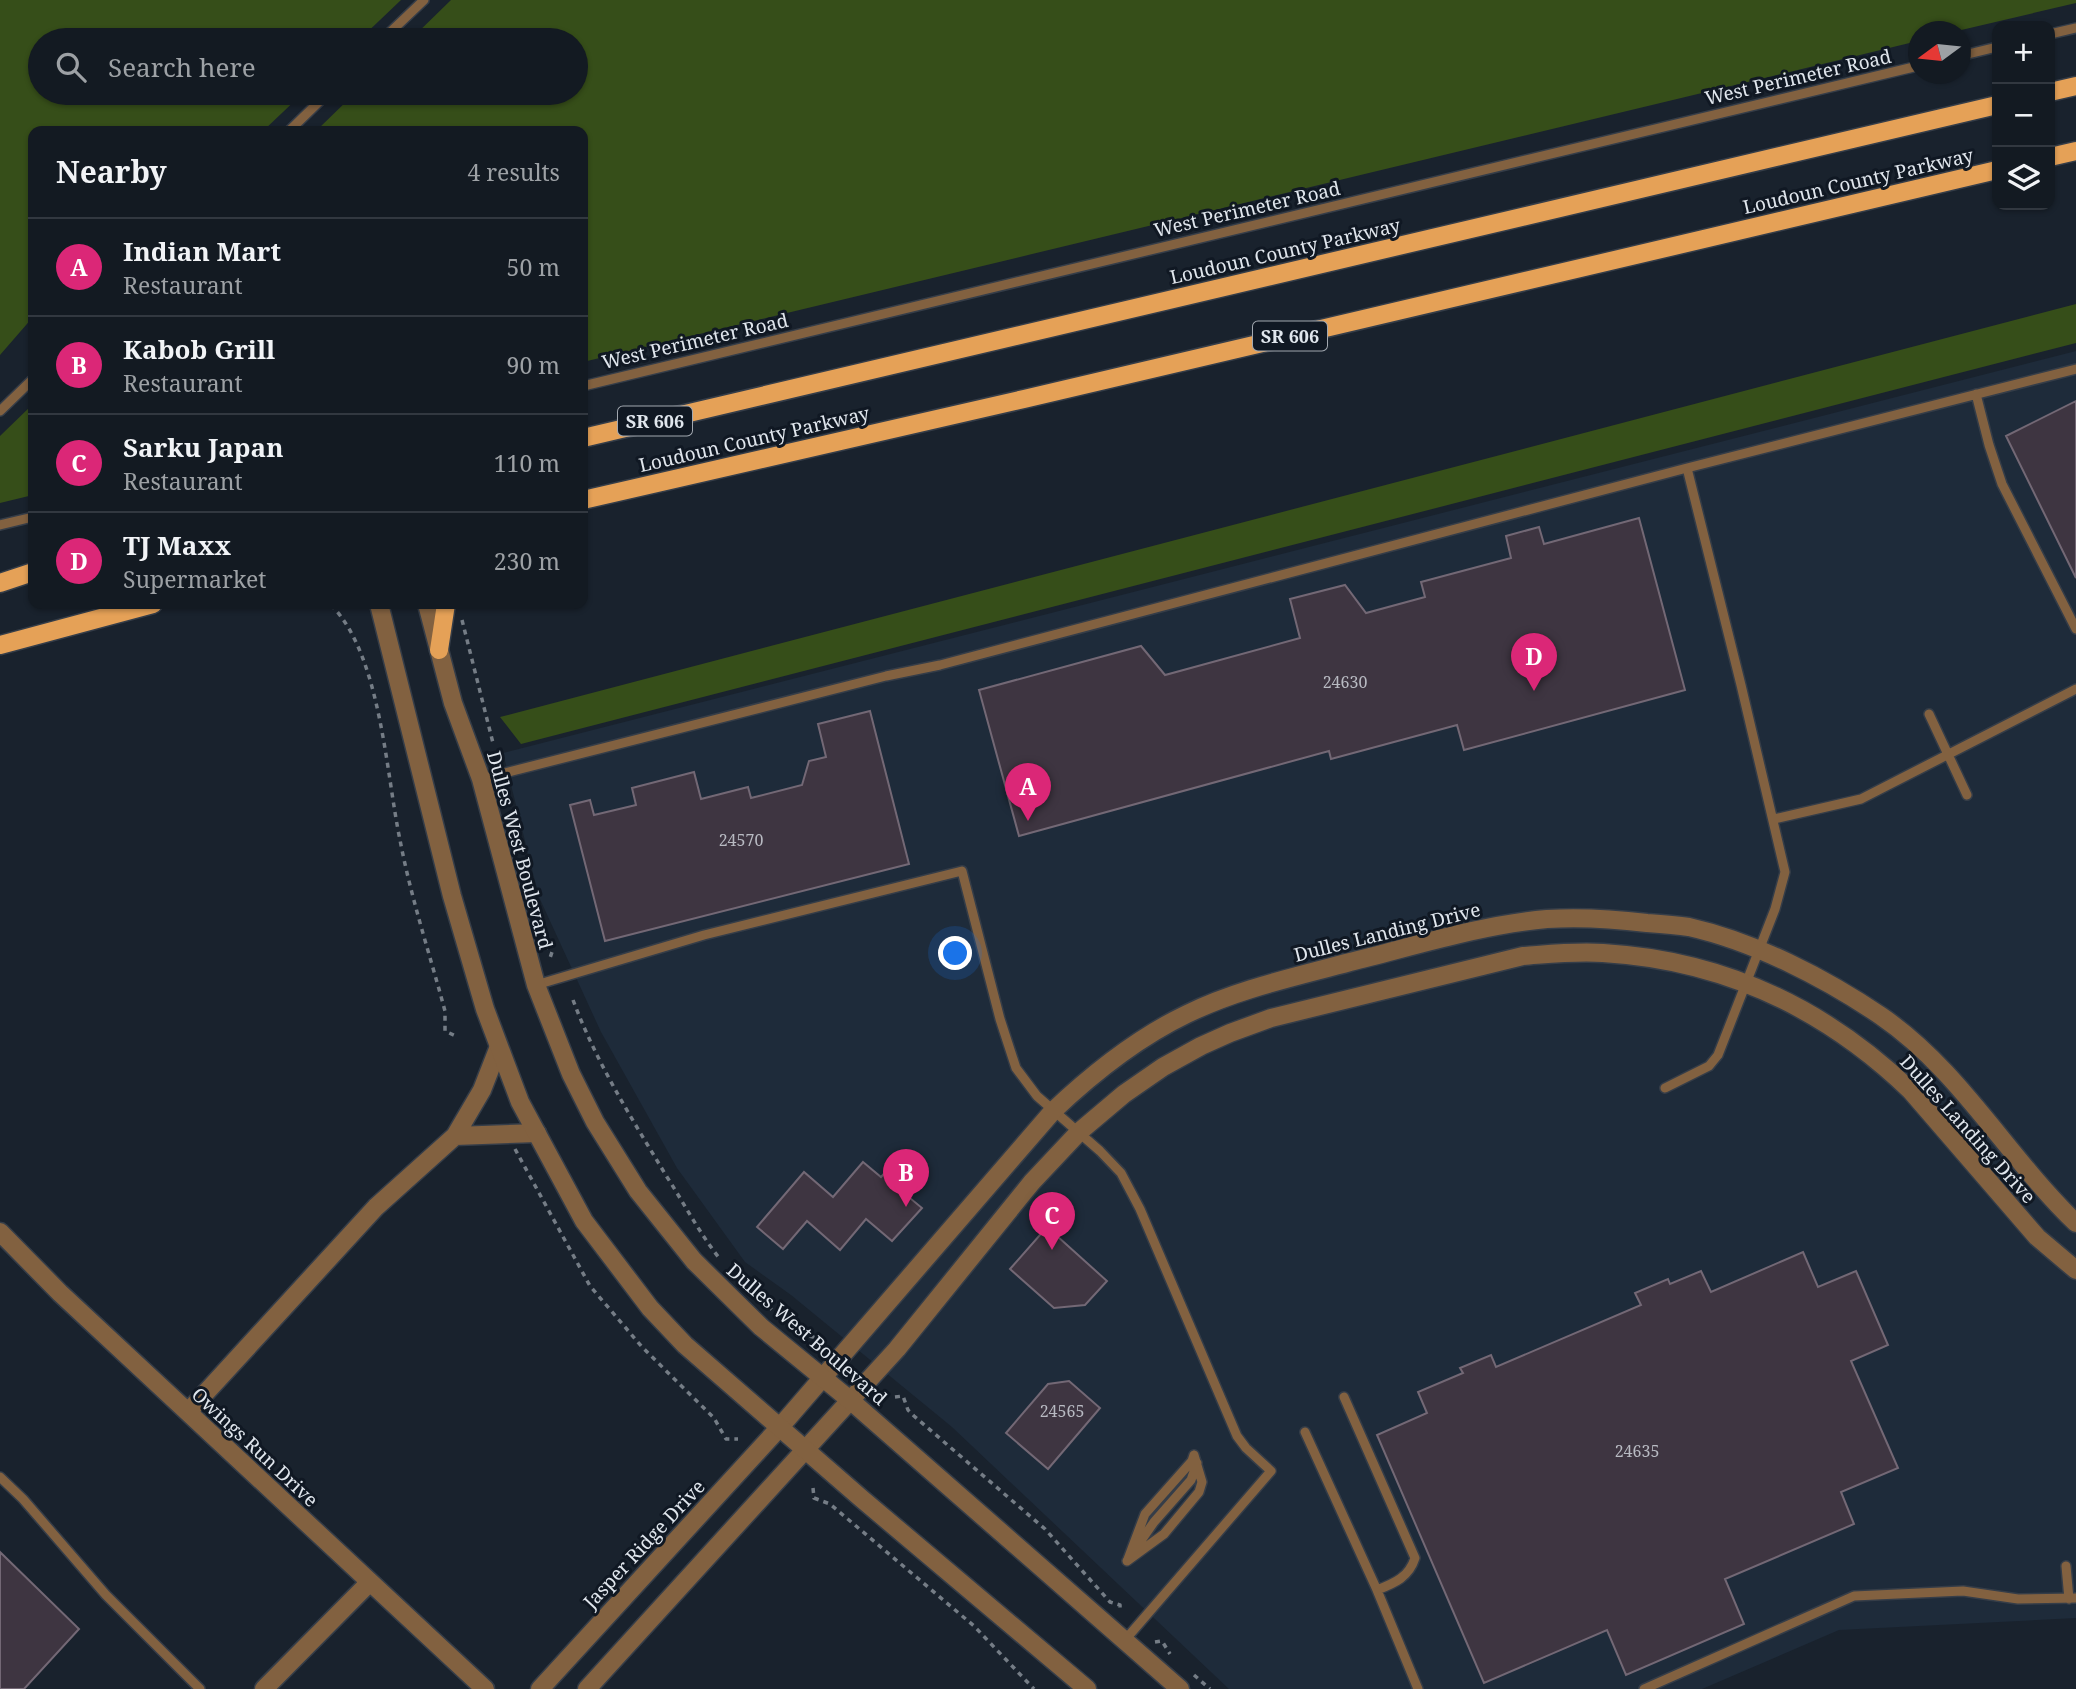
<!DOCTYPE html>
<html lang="en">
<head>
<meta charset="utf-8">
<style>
	body { margin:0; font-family:"Noto Serif",serif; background:#20272f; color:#f1f3f6 }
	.controls { position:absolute; right:21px; top:21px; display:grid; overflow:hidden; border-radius:14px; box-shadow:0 2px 5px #0004 }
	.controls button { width:63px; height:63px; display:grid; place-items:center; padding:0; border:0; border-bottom:2px solid #323840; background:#131a22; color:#f1f3f6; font:35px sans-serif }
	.compass { position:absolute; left:1908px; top:21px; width:63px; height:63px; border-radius:50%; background:#131a22; box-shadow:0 2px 5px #0004; rotate:255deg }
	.you { position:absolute; left:956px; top:954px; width:24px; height:24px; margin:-18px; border:5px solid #fff; border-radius:50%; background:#1a73e8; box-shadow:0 0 0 10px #1a73e833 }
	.badge { display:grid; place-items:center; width:46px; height:46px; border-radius:50%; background:#db2777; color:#fff; font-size:23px; font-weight:700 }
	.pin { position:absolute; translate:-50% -58px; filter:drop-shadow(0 2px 4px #0008) }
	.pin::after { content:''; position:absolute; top:37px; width:24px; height:21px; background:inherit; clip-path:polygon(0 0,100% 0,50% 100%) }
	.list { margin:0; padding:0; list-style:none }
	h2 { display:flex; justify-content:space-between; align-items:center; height:91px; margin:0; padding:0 28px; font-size:30px }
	h2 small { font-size:23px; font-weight:400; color:#9da1a5 }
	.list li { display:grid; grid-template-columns:46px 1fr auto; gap:21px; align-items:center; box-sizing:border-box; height:98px; padding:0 28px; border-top:2px solid #323840 }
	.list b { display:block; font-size:26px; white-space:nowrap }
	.list p { margin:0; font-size:23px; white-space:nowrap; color:#9da1a5 }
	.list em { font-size:23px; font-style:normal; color:#9da1a5 }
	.icon { flex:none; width:38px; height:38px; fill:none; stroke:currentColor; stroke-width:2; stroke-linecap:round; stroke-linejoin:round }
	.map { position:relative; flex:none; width:2076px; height:1689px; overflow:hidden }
	.search { position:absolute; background:#131a22; box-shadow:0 2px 5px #0004; left:28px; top:28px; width:560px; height:77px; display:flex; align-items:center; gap:18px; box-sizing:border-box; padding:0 24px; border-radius:38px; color:#9da1a5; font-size:26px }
	.panel { position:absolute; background:#131a22; box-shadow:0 2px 5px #0004; left:28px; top:126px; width:560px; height:483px; border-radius:14px }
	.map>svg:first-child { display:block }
</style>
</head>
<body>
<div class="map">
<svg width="2076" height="1689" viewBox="0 0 2076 1689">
	<rect width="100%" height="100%" fill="#19222d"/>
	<!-- built -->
	<path fill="#1e2b3a" d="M2076 351V1618L1839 1630 1702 1689H1229L952 1427 791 1295 745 1262 677 1168 601 1032 539 897 503 753Z"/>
	<!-- forest -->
	<path fill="#364e19" d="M0 0H401L359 40H40V93H303L263 131H33V317L0 355Z
		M451 0H2076V3L1957 31 1918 32V41L583 362V131H316L355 93H576V40H410Z
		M2076 304V343L521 744 500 717Z
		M33 404V495L0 503V436Z"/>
	<!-- building -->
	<path fill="#3e3541" stroke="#736875" stroke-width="2" d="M2076 401V578L2006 436Z
		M1639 518 1685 690 1464 750 1457 725 1331 759 1329 751 1019 836 979 690 1141 646 1165 675 1300 638 1290 599 1345 585 1366 613 1425 597 1421 582 1511 558 1506 536 1539 527 1544 544Z
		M870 711 909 864 605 941 570 805 590 800 594 815 636 805 632 788 694 772 701 799 748 787 751 798 802 785 809 761 826 757 818 724Z
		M863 1162 881 1177 891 1166 913 1185 905 1194 922 1208 892 1241 866 1219 840 1250 807 1221 783 1249 757 1227 804 1172 833 1197Z
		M1047 1227 1107 1281 1085 1305 1054 1308 1010 1269Z
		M1803 1252 1818 1287 1856 1271 1888 1345 1851 1361 1898 1468 1841 1492 1854 1524 1725 1579 1744 1624 1626 1675 1607 1630 1484 1683 1377 1435 1427 1413 1418 1392 1463 1373 1460 1368 1491 1355 1496 1367 1641 1305 1635 1293 1668 1279 1670 1284 1701 1271 1711 1292Z
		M1069 1381 1100 1408 1048 1469 1006 1433 1048 1384Z
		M0 1552 79 1629 24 1689H0Z"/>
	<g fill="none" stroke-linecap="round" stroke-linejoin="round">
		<!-- service casing -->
		<g stroke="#353d48" stroke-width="12">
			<path id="service" d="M2050 34 2076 28
				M382 40 424 0
				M1960 56 1997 47
				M289 131 328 93
				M583 386 1918 66
				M1976 394 1989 445 2002 484 2076 629
				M0 411 33 379
				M0 525 33 517
				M1929 714 1967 795
				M481 779 886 676 940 665 1687 468 2076 369
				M1774 819 1861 799 2076 689
				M536 985 704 935 962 871 1000 1019 1016 1068 1037 1096 1100 1151 1121 1173 1140 1209 1237 1436 1246 1448 1271 1471 1125 1640
				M1665 1088 1709 1066 1718 1055 1775 909 1785 872 1741 685 1687 468
				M1344 1397 1415 1558C1409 1577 1395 1583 1377 1590
				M1305 1432 1377 1590 1418 1689
				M0 1477 23 1499 106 1595 200 1689
				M1136 1548 1154 1522 1191 1480 1197 1463
				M1128 1559 1145 1514 1192 1461 1194 1455
				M1127 1561 1164 1534 1199 1492 1202 1482 1194 1455
				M2066 1566 2069 1599
				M1644 1689 1854 1596 1963 1591 2018 1599 2076 1598"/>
		</g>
		<!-- minor casing -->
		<g stroke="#353d48" stroke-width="21">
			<path id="minor" d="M455 1136 537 1133
				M0 1232 60 1293 485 1689
				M188 1412 376 1207 455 1136 482 1090 498 1049
				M264 1689 369 1583
				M540 1689 780 1427 1053 1111C1092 1074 1137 1038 1187 1014 1238 989 1295 977 1350 962 1415 946 1480 925 1547 919 1580 917 1614 919 1647 923 1661 924 1675 925 1689 927 1755 942 1825 978 1881 1016 1960 1070 2008 1158 2076 1223
				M587 1689 897 1349 1032 1182 1079 1132 1124 1094 1163 1067 1201 1046 1230 1033 1271 1018 1523 956C1550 954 1576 951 1603 953 1723 960 1825 1008 1911 1091L2037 1237 2076 1270"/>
		</g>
		<!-- tertiary casing -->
		<g stroke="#353d48" stroke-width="21">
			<path id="tertiary" d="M379 604 452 896 485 1009 520 1102 584 1221 650 1308 685 1345 862 1499 1087 1689
				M427 604 453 703 481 779 536 985 571 1074 595 1122 638 1191 694 1261 761 1327 850 1400 1180 1689"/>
		</g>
		<!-- primary casing -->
		<g stroke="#353d48" stroke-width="21">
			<path id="primary" d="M2050 92 2076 86
				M2050 157 2076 151
				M583 438 1997 105
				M583 500 1024 399 1997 170
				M0 583 33 572
				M0 645 153 604
				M439 650 446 604"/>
		</g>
		<!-- path -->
		<path stroke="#757d86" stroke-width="3.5" stroke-dasharray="5 5" stroke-linecap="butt" d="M333 604V607C381 658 386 773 400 840 411 898 430 955 445 1011V1031L458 1037
			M462 620 493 743
			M545 945 552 952 550 958
			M573 1000C597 1064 632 1119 667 1177 685 1205 700 1234 720 1259
			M515 1149 590 1286 642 1347 714 1418 726 1439H738
			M768 1306 783 1320
			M800 1334 818 1338 819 1345
			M895 1397 903 1396 908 1410 914 1416 1045 1529 1110 1602 1120 1605V1612
			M813 1488 814 1498 830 1504 974 1626 1034 1689
			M1155 1642 1162 1641 1170 1654
			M1194 1675 1210 1689"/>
		<!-- service -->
		<use href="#service" stroke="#826140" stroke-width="9"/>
		<!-- minor -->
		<use href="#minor" stroke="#826140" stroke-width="18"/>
		<!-- tertiary -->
		<use href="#tertiary" stroke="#826140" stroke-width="18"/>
		<!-- primary -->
		<use href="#primary" stroke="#e5a157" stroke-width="18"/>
	</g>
	<g text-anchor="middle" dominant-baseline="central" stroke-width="6" stroke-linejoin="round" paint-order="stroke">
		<!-- number labels -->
		<g font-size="16" fill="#b8bac2">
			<text x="1345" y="682">24630</text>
			<text x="741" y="840">24570</text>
			<text x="1062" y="1411">24565</text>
			<text x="1637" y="1451">24635</text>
		</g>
		<!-- shield labels -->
		<g fill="#101823" stroke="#a2a8b0" stroke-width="2">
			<rect x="1253" y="321.5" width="74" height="29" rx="5"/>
			<rect x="618" y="406.5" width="74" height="29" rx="5"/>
		</g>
		<g font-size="18" font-weight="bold" fill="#e0e6ed">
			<text x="1290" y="336">SR 606</text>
			<text x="655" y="421">SR 606</text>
		</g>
		<!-- street labels -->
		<g font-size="19" fill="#e0e6ed" stroke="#101823">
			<text transform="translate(1798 77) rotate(-13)">West Perimeter Road</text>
			<text transform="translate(1858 181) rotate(-13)">Loudoun County Parkway</text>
			<text transform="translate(1247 209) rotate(-13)">West Perimeter Road</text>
			<text transform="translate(1285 251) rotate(-13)">Loudoun County Parkway</text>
			<text transform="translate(695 341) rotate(-13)">West Perimeter Road</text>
			<text transform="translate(754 439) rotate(-13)">Loudoun County Parkway</text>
			<text transform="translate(520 850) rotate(75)">Dulles West Boulevard</text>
			<text transform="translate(1387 932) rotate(-14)">Dulles Landing Drive</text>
			<text transform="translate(1968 1129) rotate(48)">Dulles Landing Drive</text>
			<text transform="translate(807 1334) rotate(41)">Dulles West Boulevard</text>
			<text transform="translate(255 1447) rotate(43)">Owings Run Drive</text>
			<text transform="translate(644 1544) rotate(-47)">Jasper Ridge Drive</text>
		</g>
	</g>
</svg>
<div class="controls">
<button>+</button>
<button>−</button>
<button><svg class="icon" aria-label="layers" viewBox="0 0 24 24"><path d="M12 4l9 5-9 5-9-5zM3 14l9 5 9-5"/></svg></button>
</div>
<svg class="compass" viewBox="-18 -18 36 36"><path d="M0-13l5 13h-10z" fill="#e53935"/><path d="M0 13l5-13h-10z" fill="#9da1a5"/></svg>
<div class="you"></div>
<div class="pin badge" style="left:1028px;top:821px">A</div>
<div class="pin badge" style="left:906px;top:1207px">B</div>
<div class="pin badge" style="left:1052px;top:1250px">C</div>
<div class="pin badge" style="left:1534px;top:691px">D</div>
<div class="search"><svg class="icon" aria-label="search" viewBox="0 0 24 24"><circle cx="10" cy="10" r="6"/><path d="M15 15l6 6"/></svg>Search here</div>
<section class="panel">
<h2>Nearby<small>4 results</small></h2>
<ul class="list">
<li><span class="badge">A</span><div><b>Indian Mart</b><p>Restaurant</p></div><em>50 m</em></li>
<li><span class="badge">B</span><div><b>Kabob Grill</b><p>Restaurant</p></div><em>90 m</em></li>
<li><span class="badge">C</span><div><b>Sarku Japan</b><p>Restaurant</p></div><em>110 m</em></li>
<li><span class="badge">D</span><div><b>TJ Maxx</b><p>Supermarket</p></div><em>230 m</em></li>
</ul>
</section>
</div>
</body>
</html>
